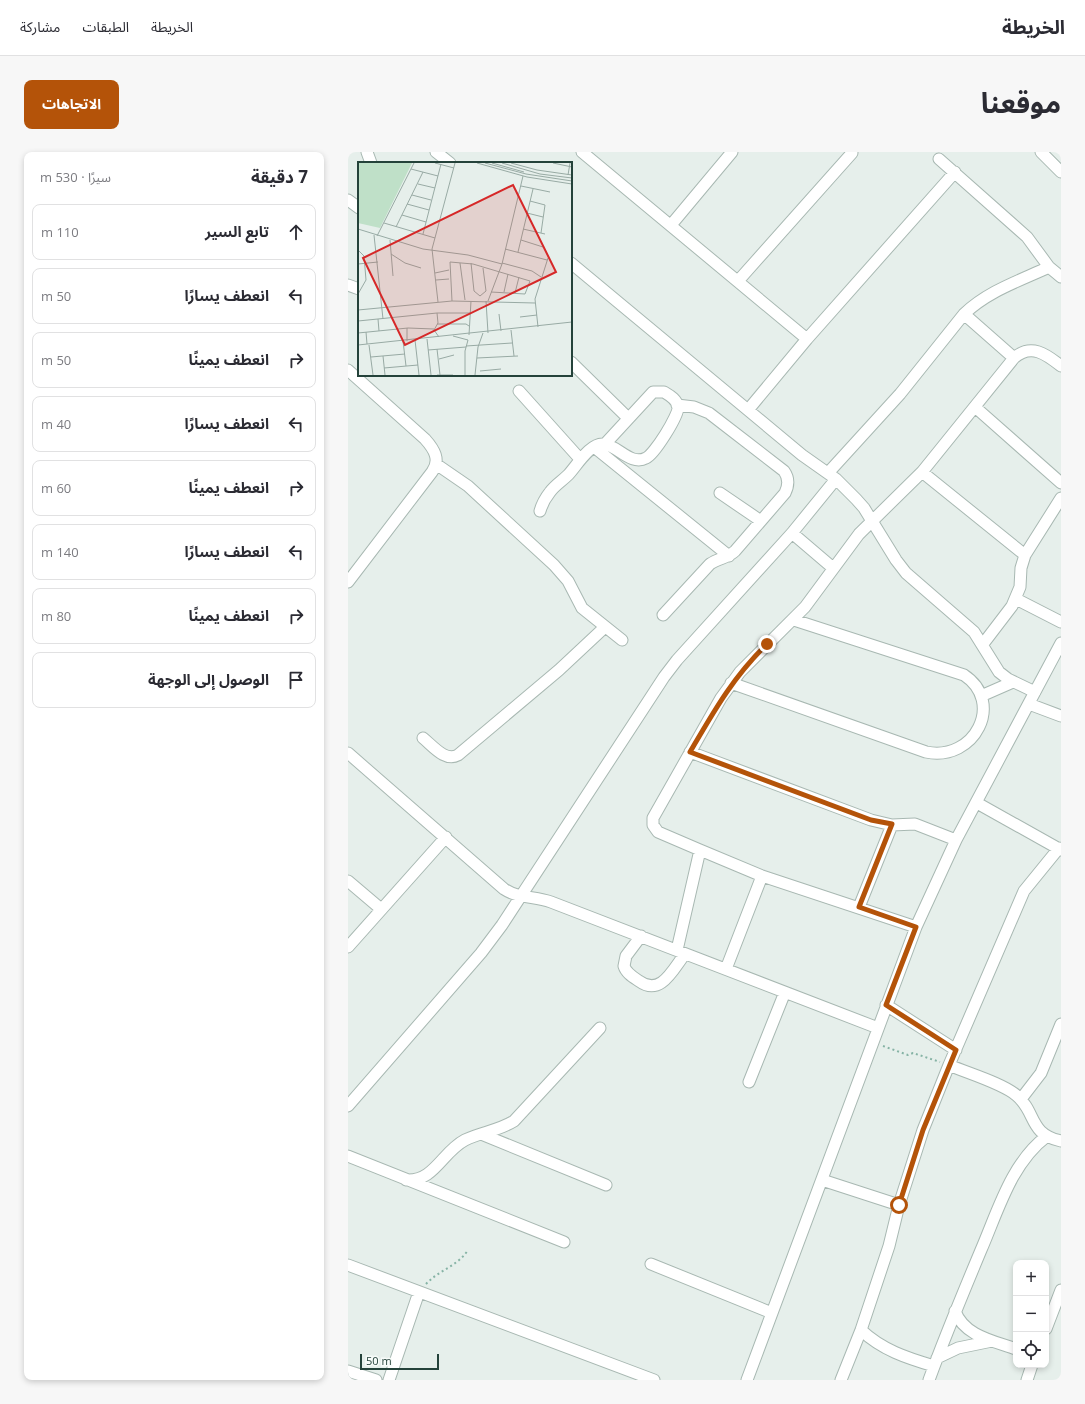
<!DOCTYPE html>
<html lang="ar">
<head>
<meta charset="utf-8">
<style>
	body { margin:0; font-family:"Open Sans","Noto Sans Arabic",sans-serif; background:#f7f7f7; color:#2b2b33; direction:rtl }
	.controls { position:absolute; right:12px; bottom:12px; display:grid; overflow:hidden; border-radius:8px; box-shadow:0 2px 6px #0003 }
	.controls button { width:36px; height:36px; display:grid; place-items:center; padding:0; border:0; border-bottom:1px solid #e1e1e2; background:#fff; color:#2b2b33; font:20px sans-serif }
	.scale { position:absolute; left:12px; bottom:10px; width:79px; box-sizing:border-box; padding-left:4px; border:2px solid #24423a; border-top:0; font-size:11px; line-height:14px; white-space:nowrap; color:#24423a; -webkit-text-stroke:3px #f7fbf9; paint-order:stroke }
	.stop { position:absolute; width:12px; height:12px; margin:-9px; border:3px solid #b45309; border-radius:50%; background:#fff }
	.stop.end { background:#b45309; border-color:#fff; box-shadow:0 1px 4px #0008 }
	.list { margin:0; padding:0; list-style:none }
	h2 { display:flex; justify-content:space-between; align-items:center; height:52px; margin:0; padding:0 16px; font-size:17px }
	h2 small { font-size:13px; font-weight:400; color:#7c7c81 }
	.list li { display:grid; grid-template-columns:26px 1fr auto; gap:12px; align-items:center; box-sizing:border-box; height:56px; margin:0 8px 8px; padding:0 8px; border:1px solid #e1e1e2; border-radius:8px }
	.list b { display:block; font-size:15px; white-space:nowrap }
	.list em { font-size:13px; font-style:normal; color:#7c7c81 }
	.icon { flex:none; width:22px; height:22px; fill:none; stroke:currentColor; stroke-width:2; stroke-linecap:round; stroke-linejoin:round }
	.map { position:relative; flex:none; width:713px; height:1228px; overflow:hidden; direction:ltr; border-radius:8px }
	header { display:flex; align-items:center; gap:24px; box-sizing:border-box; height:56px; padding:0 20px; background:#fff; border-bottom:1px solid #e1e1e2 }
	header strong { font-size:19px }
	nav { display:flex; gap:22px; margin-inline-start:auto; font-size:14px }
	.intro { display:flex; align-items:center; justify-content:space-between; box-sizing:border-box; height:96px; padding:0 24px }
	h1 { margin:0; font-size:28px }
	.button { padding:10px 18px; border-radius:8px; background:#b45309; color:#fff; font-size:14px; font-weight:700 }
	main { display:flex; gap:24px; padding:0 24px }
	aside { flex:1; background:#fff; border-radius:8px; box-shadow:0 2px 6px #0003 }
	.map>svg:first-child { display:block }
</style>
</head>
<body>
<header>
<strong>الخريطة</strong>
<nav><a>الخريطة</a><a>الطبقات</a><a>مشاركة</a></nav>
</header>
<div class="intro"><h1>موقعنا</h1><a class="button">الاتجاهات</a></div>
<main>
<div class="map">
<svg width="713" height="1228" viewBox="0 0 713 1228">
	<rect width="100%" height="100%" fill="#e6efeb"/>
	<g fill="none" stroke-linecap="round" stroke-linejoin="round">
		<!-- minor casing -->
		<g stroke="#a8b8b2" stroke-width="13">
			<path id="minor" d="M19 0 23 11
				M88 0 102 11
				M234 0 459 187
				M693 0 713 20
				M591 7 679 85 701 115 713 125
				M0 48 11 56
				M323 73 384 0
				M223 111 454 303 488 327 508 347 516 356 548 408 558 421 626 480 651 520 660 527 687 540
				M390 129 504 1
				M0 133 11 137
				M616 162 666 206
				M223 210 280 266
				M0 218 77 287C86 297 93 308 84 320L0 430
				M171 239 232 307
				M627 255 713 331
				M400 258 459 187 607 20
				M246 295 381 404
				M88 312 120 334 206 413 220 429 234 456 274 488
				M574 320 677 403
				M480 321 552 242 616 162C640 139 671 129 701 115
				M372 341 413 369
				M192 359C194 352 198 345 202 340 207 333 214 329 220 323 228 315 242 290 256 292 270 294 283 314 298 306 306 303 331 263 330 255 329 247 321 243 316 240H305L257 292
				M444 381 485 416
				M668 447 713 470
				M315 463 362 412C371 406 380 406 387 399L437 341C441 333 441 326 436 319L361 261 346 255 329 253
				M635 492 664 454 672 435 673 416 677 403 713 346
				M383 531 578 600C627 610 657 550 616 523L446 468
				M633 544 665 530
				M681 552 713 564
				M75 586C85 594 97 610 110 603L211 518 257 475
				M342 600 523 668 544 673 567 672 608 688
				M0 601 156 737C171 747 187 744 203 750L530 876
				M629 651 713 698
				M0 729 33 757
				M511 755 544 673
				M568 775 414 724 352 698 310 680 305 673V666L373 546 392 520 457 455 511 382 574 320 666 206C683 191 698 202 713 214
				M293 784 278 804 276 814C278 821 285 825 291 829 313 845 325 817 337 802
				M0 795 98 685
				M329 798 352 698
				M378 817 414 724
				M538 853 608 898
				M601 913C619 921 654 931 668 943 689 960 680 982 713 989
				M401 930 437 840
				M673 947 693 921 713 872
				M0 954 133 801 154 773 316 525 329 508 444 381 488 327
				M133 982 258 1033
				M0 1004 216 1090
				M58 1028C86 1030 94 1000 117 988 133 980 150 979 166 969L252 876
				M474 1028 551 1053
				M303 1112 424 1161
				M0 1113 306 1228
				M607 1159C616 1184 646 1189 668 1197
				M698 1177 713 1138
				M513 1178C534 1198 559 1206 586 1214
				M589 1206 610 1196 644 1189
				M0 1219 28 1228
				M41 1228 71 1140
				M399 1228 568 775 608 688 713 491
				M493 1228 513 1178 541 1094 551 1053 575 978 601 913 676 739 711 696
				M581 1228C597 1184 615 1141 633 1098 650 1059 663 1011 699 984
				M679 1228 684 1213"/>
		</g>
		<!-- path -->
		<path stroke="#86b3a5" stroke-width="2" stroke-dasharray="2 3" stroke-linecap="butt" d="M535 894 560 903 565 901 592 910
			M78 1132C91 1118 110 1114 120 1098"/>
		<!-- minor -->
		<use href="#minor" stroke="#fff" stroke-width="11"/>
	</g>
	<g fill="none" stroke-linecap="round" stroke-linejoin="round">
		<!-- route -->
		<path stroke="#b45309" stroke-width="5" d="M419 492C385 525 366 559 342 600L523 668 544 672 511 755 568 775 538 853 608 898 575 978 551 1053"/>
	</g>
	<!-- overview -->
	<g transform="translate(10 10)">
		<rect width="214" height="214" fill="#e6efeb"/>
		<path d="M0 1H54L22 66 0 61Z" fill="#bfe0c8"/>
		<path fill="none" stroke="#98aaa4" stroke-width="1" d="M77 1 96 6M119 1 169 15 214 22M127 1 168 12 214 19M134 1 166 10M144 1 182 12 214 16M153 1 179 8 214 13M195 1 214 5M53 7 80 14M210 13 212 1M60 22 77 26M163 24 192 30M54 33 73 38M172 39 187 43 183 71M49 42 71 48M169 51 185 55M44 53 68 60M26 61 77 76M38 65 65 10M0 67 65 87 110 93 144 102M165 67 187 72M65 72 83 2M16 73 25 157M19 74 56 1M32 78 35 114M163 78 185 85M147 87 189 98M0 88 6 94 8 118 0 132M160 90 175 27M33 92 47 101 63 106M102 101 107 138M113 101 116 129 122 134 128 129 125 106M144 101 174 109 183 115M0 102 20 100M77 111 91 108M78 118 91 117M146 130 150 112M157 131 161 115M94 139 92 100 115 102 172 119 167 132 133 130M128 139 130 171M130 139 144 102 165 14M80 140 74 87 97 1M0 148 94 139 177 141M79 151 80 161 76 168 81 175M141 152 143 169M162 155 179 153M20 157 21 169M0 159 79 151H112M79 162H108L111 164M180 165 177 137 190 96M153 168 156 194M8 170 9 182M0 171 50 166 76 167M111 173 113 139M95 174 110 178 107 189V213M69 177 73 213M57 178 61 213M45 179 48 204M49 179V166M0 183 214 160M11 183 15 213M108 184 154 181M79 187 82 213M70 188 108 185M25 194 27 213M13 195 47 192M119 196 160 194M81 197 96 193M26 206 60 203M122 209 143 207M79 213H95M117 213 120 185 125 171"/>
		<path fill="#d62828" fill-opacity="0.15" stroke="#d62828" stroke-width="2" d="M155 23 198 110 47 183 5 96Z"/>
		<rect width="214" height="214" fill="none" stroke="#24423a" stroke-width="2"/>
	</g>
</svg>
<div class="controls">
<button>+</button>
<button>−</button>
<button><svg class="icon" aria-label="locate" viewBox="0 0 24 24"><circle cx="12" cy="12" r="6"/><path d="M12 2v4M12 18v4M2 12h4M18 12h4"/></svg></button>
</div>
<div class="scale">50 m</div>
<div class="stop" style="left:551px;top:1053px"></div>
<div class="stop end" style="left:419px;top:492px"></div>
</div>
<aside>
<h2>7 دقيقة<small>سيرًا · 530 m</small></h2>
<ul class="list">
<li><svg class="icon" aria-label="ahead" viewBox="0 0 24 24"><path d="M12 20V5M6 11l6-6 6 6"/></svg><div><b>تابع السير</b></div><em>110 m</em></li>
<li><svg class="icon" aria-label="left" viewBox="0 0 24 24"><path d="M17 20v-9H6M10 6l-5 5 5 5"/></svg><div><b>انعطف يسارًا</b></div><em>50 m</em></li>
<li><svg class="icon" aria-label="right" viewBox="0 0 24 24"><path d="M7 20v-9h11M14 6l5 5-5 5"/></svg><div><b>انعطف يمينًا</b></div><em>50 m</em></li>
<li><svg class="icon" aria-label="left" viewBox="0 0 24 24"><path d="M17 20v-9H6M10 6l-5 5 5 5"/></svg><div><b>انعطف يسارًا</b></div><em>40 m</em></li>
<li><svg class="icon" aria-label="right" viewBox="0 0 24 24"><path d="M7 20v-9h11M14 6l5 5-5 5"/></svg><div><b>انعطف يمينًا</b></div><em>60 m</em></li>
<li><svg class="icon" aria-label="left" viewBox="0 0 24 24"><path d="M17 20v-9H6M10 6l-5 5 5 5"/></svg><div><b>انعطف يسارًا</b></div><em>140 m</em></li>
<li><svg class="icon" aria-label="right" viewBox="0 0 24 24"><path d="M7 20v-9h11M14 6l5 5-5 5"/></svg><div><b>انعطف يمينًا</b></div><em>80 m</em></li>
<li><svg class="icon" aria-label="arrive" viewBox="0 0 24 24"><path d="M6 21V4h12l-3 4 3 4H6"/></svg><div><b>الوصول إلى الوجهة</b></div></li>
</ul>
</aside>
</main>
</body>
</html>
